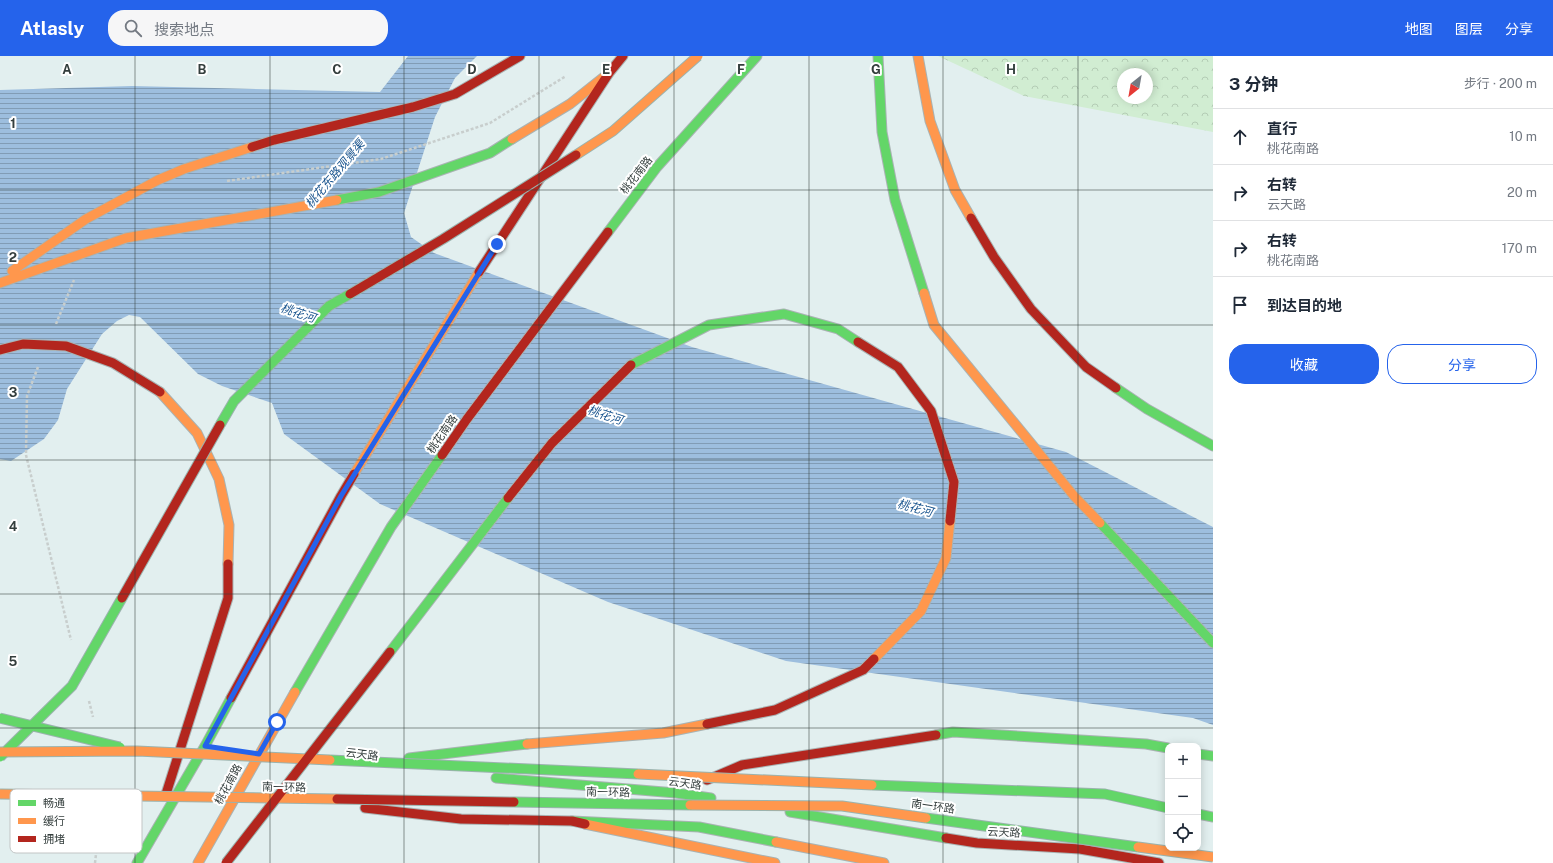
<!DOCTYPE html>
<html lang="zh">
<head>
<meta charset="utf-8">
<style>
	body { margin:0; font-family:"Public Sans","Noto Sans SC",sans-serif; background:#f6f6f7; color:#1f2937 }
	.controls { position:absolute; right:12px; bottom:12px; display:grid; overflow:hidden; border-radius:8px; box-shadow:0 2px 10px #0003 }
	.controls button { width:36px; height:36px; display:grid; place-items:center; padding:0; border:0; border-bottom:1px solid #e0e1e3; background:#fff; color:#1f2937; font:20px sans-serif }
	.compass { position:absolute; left:1117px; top:12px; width:36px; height:36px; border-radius:50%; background:#fff; box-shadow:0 2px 10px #0003; rotate:211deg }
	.stop { position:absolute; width:12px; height:12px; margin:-9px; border:3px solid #2563eb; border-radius:50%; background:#fff }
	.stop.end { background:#2563eb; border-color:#fff; box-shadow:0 1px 4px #0008 }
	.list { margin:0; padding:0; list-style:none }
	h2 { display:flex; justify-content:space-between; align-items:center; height:52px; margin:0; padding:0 16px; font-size:17px }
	h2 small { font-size:13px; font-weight:400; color:#747a83 }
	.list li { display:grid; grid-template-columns:26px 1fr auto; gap:12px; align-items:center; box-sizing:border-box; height:56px; padding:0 16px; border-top:1px solid #e0e1e3 }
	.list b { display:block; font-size:15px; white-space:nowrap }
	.list p { margin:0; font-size:13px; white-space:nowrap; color:#747a83 }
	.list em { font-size:13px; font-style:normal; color:#747a83 }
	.actions { display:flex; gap:8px; padding:12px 16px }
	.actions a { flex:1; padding:9px 0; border:1px solid #2563eb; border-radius:16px; text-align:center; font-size:14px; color:#2563eb }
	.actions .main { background:#2563eb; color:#fff }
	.icon { flex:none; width:22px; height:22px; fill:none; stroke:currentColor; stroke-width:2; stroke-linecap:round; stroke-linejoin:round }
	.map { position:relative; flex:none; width:1213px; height:807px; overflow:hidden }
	header { display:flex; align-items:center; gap:24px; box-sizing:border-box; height:56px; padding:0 20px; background:#2563eb; color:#fff }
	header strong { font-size:19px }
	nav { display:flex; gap:22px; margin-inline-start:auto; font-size:14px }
	.search { width:280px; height:36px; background:#f6f6f7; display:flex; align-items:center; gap:10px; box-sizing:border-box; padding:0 14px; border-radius:16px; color:#747a83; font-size:15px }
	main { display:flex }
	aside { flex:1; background:#fff }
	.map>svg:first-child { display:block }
</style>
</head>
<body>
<header>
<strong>Atlasly</strong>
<div class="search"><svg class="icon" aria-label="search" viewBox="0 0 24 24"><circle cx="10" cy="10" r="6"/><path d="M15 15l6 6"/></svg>搜索地点</div>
<nav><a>地图</a><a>图层</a><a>分享</a></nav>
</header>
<main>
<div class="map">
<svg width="1213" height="807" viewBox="0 0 1213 807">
	<defs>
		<pattern id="park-crowns" width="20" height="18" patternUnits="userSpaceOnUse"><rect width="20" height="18" fill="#d1edd2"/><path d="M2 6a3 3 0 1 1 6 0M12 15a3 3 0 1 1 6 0" fill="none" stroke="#b4ccb5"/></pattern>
		<pattern id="water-rules" width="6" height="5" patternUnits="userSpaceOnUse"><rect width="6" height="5" fill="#9dbede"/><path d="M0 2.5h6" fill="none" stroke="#819cb5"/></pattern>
	</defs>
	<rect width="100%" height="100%" fill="#e2efef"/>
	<!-- park -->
	<path fill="url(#park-crowns)" fill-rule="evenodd" d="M938 0H1213V76L1024 40ZM1123 18H1147V42H1123Z"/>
	<!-- water -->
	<path fill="url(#water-rules)" d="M408 0H477L455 22 435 61 404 157 411 181 434 197 692 291 1066 396 1213 471V669L1193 662 786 605 608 546 380 448 284 378 272 347 222 330 198 318 140 261 129 259 117 265 102 278 67 333 58 364 44 383 11 405 0 403V34L132 30 380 36Z"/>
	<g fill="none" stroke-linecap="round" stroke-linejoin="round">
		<!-- fast casing -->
		<g stroke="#a9b3b3" stroke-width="11">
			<path id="fast" d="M878 0 882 76 895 144 924 237
				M337 144 379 136 490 97 512 83
				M608 176 657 111 757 0
				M631 309 709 269 784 258 838 273 858 286
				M1116 332 1147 353 1213 390
				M1100 467 1213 587
				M390 596 508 442
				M295 636 391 471 442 399
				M936 679 953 676 1146 688 1168 692
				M1198 698 1213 700
				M409 702 527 688
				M496 722 676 737 711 742
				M790 756 946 782
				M1198 758 1213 761
				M572 765 699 771 776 786
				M137 807 205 690 231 642"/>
		</g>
		<!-- slow casing -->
		<g stroke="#a9b3b3" stroke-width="11">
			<path id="slow" d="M918 0 930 65 955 134 971 162
				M512 83 570 48 609 17
				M12 215 86 163 158 124 184 113 252 91
				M0 227 126 182 337 144
				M924 237 934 269 1074 440 1100 467
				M160 336 197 377 219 423 229 469 228 508
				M354 418 479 216
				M874 603 921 555 946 502 950 465
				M527 688 663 677 707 668
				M585 768 775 807
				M776 786 884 807
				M198 807 295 636"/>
		</g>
		<!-- jam casing -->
		<g stroke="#a9b3b3" stroke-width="11">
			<path id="jam" d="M252 91 274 84 413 51 455 38 520 0
				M971 162 994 201 1031 253 1086 311 1116 332
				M479 216 609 17 623 0
				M858 286 898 311 931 355 954 426 950 465
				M0 294 23 288 66 290 113 307 160 336
				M442 399 467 363 608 176
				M508 442 552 387 631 309
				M231 642 341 440 354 418
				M707 668 775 654 863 614 874 603
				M707 724 742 709 936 679
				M166 738 228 542V508
				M365 752 461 763 572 765 585 768
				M946 782 977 787 1080 793 1159 807"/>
		</g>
		<!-- path -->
		<path stroke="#c8cecd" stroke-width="2.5" stroke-dasharray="3 2" stroke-linecap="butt" d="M227 125 381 103 490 67 566 20
			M56 268 74 224
			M38 311 27 340 26 399 71 584
			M89 645 93 661
			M95 807 100 762"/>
		<!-- fast -->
		<use href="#fast" stroke="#63d668" stroke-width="9"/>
		<!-- slow -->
		<use href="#slow" stroke="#ff974d" stroke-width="9"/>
		<!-- jam -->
		<use href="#jam" stroke="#b3261e" stroke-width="9"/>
		<!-- fast-bridge casing -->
		<g stroke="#9bb3ae" stroke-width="11" stroke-linecap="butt">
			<path id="fast-bridge" d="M220 369 234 345 329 250 350 238
				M0 662 120 691
				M0 701 72 630 122 542
				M330 704 638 718
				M872 729 1105 738 1168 752
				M514 746 690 749
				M926 762 1138 791"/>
		</g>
		<!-- slow-bridge casing -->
		<g stroke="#9bb3ae" stroke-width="11" stroke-linecap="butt">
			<path id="slow-bridge" d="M576 99 613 75 698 0
				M0 696 137 695 330 704
				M638 718 872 729
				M0 738 337 743
				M690 749 842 750 926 762
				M1138 791 1213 801"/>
		</g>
		<!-- jam-bridge casing -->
		<g stroke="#9bb3ae" stroke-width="11" stroke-linecap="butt">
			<path id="jam-bridge" d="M350 238 443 183 576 99
				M122 542 220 369
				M337 743 514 746
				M226 807 390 596"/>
		</g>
		<!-- fast-bridge -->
		<use href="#fast-bridge" stroke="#63d668" stroke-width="9"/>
		<!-- slow-bridge -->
		<use href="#slow-bridge" stroke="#ff974d" stroke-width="9"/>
		<!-- jam-bridge -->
		<use href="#jam-bridge" stroke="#b3261e" stroke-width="9"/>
	</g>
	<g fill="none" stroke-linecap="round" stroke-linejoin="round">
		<!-- route -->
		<path stroke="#2563eb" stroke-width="5" d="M277 666 259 698 205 690 341 440 497 188"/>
	</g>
	<!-- grid -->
	<path fill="none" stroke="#343e3d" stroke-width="1" stroke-opacity="0.55" d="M135 0V807M270 0V807M404 0V807M539 0V807M674 0V807M809 0V807M943 0V807M1078 0V807M0 134H1213M0 269H1213M0 404H1213M0 538H1213M0 672H1213"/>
	<g text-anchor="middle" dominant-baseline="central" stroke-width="4" stroke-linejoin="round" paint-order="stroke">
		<!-- street labels -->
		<g font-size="11" fill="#343e3d" stroke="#fff">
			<text transform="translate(636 119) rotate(-52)">桃花南路</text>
			<text transform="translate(442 378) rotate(-55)">桃花南路</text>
			<text transform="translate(362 698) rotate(7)">云天路</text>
			<text transform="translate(685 727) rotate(8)">云天路</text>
			<text transform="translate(228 728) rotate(-61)">桃花南路</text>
			<text transform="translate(284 731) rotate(1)">南一环路</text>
			<text transform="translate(608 736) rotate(1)">南一环路</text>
			<text transform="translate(933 750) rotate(8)">南一环路</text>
			<text transform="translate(1004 776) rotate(3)">云天路</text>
		</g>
		<!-- water labels -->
		<g font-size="12" font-style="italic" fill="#1a558f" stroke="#fff">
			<text transform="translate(335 118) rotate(-50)">桃花东路观景渠</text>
			<text transform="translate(298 257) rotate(18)">桃花河</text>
			<text transform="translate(605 359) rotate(18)">桃花河</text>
			<text transform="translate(915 452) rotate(15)">桃花河</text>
		</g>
	</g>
	<!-- legend -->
	<rect x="10" y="733" width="132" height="64" rx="6" fill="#fff" stroke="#c2c5c5" stroke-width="1"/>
	<rect x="18" y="744" width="18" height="6" fill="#63d668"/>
	<rect x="18" y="762" width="18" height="6" fill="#ff974d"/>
	<rect x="18" y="780" width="18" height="6" fill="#b3261e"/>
	<g font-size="11" fill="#343e3d">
		<text x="43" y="751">畅通</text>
		<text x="43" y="769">缓行</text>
		<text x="43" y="787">拥堵</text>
	</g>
	<g font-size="13" text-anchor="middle" font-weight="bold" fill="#343e3d" stroke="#fff" stroke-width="4" stroke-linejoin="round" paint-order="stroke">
		<text x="67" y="18">A</text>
		<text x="202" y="18">B</text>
		<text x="337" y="18">C</text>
		<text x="472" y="18">D</text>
		<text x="606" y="18">E</text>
		<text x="741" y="18">F</text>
		<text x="876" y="18">G</text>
		<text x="1011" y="18">H</text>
		<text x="13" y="72">1</text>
		<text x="13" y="206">2</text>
		<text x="13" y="341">3</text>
		<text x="13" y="475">4</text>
		<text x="13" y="610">5</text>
	</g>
</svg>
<div class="controls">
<button>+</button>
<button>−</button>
<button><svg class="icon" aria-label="locate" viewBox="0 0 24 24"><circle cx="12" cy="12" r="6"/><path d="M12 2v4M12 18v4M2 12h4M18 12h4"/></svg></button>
</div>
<svg class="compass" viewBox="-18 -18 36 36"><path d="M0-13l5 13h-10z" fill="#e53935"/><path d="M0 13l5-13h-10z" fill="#747a83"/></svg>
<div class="stop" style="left:277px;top:666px"></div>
<div class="stop end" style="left:497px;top:188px"></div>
</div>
<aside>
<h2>3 分钟<small>步行 · 200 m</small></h2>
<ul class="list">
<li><svg class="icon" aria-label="ahead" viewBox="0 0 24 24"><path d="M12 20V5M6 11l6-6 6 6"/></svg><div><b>直行</b><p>桃花南路</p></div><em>10 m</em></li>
<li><svg class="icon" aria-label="right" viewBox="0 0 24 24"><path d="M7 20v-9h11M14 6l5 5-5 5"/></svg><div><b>右转</b><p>云天路</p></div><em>20 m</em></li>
<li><svg class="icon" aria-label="right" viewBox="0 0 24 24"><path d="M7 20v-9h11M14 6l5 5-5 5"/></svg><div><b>右转</b><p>桃花南路</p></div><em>170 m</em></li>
<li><svg class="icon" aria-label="arrive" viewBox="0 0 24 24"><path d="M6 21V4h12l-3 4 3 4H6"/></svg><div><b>到达目的地</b></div></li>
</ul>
<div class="actions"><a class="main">收藏</a><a>分享</a></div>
</aside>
</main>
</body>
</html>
